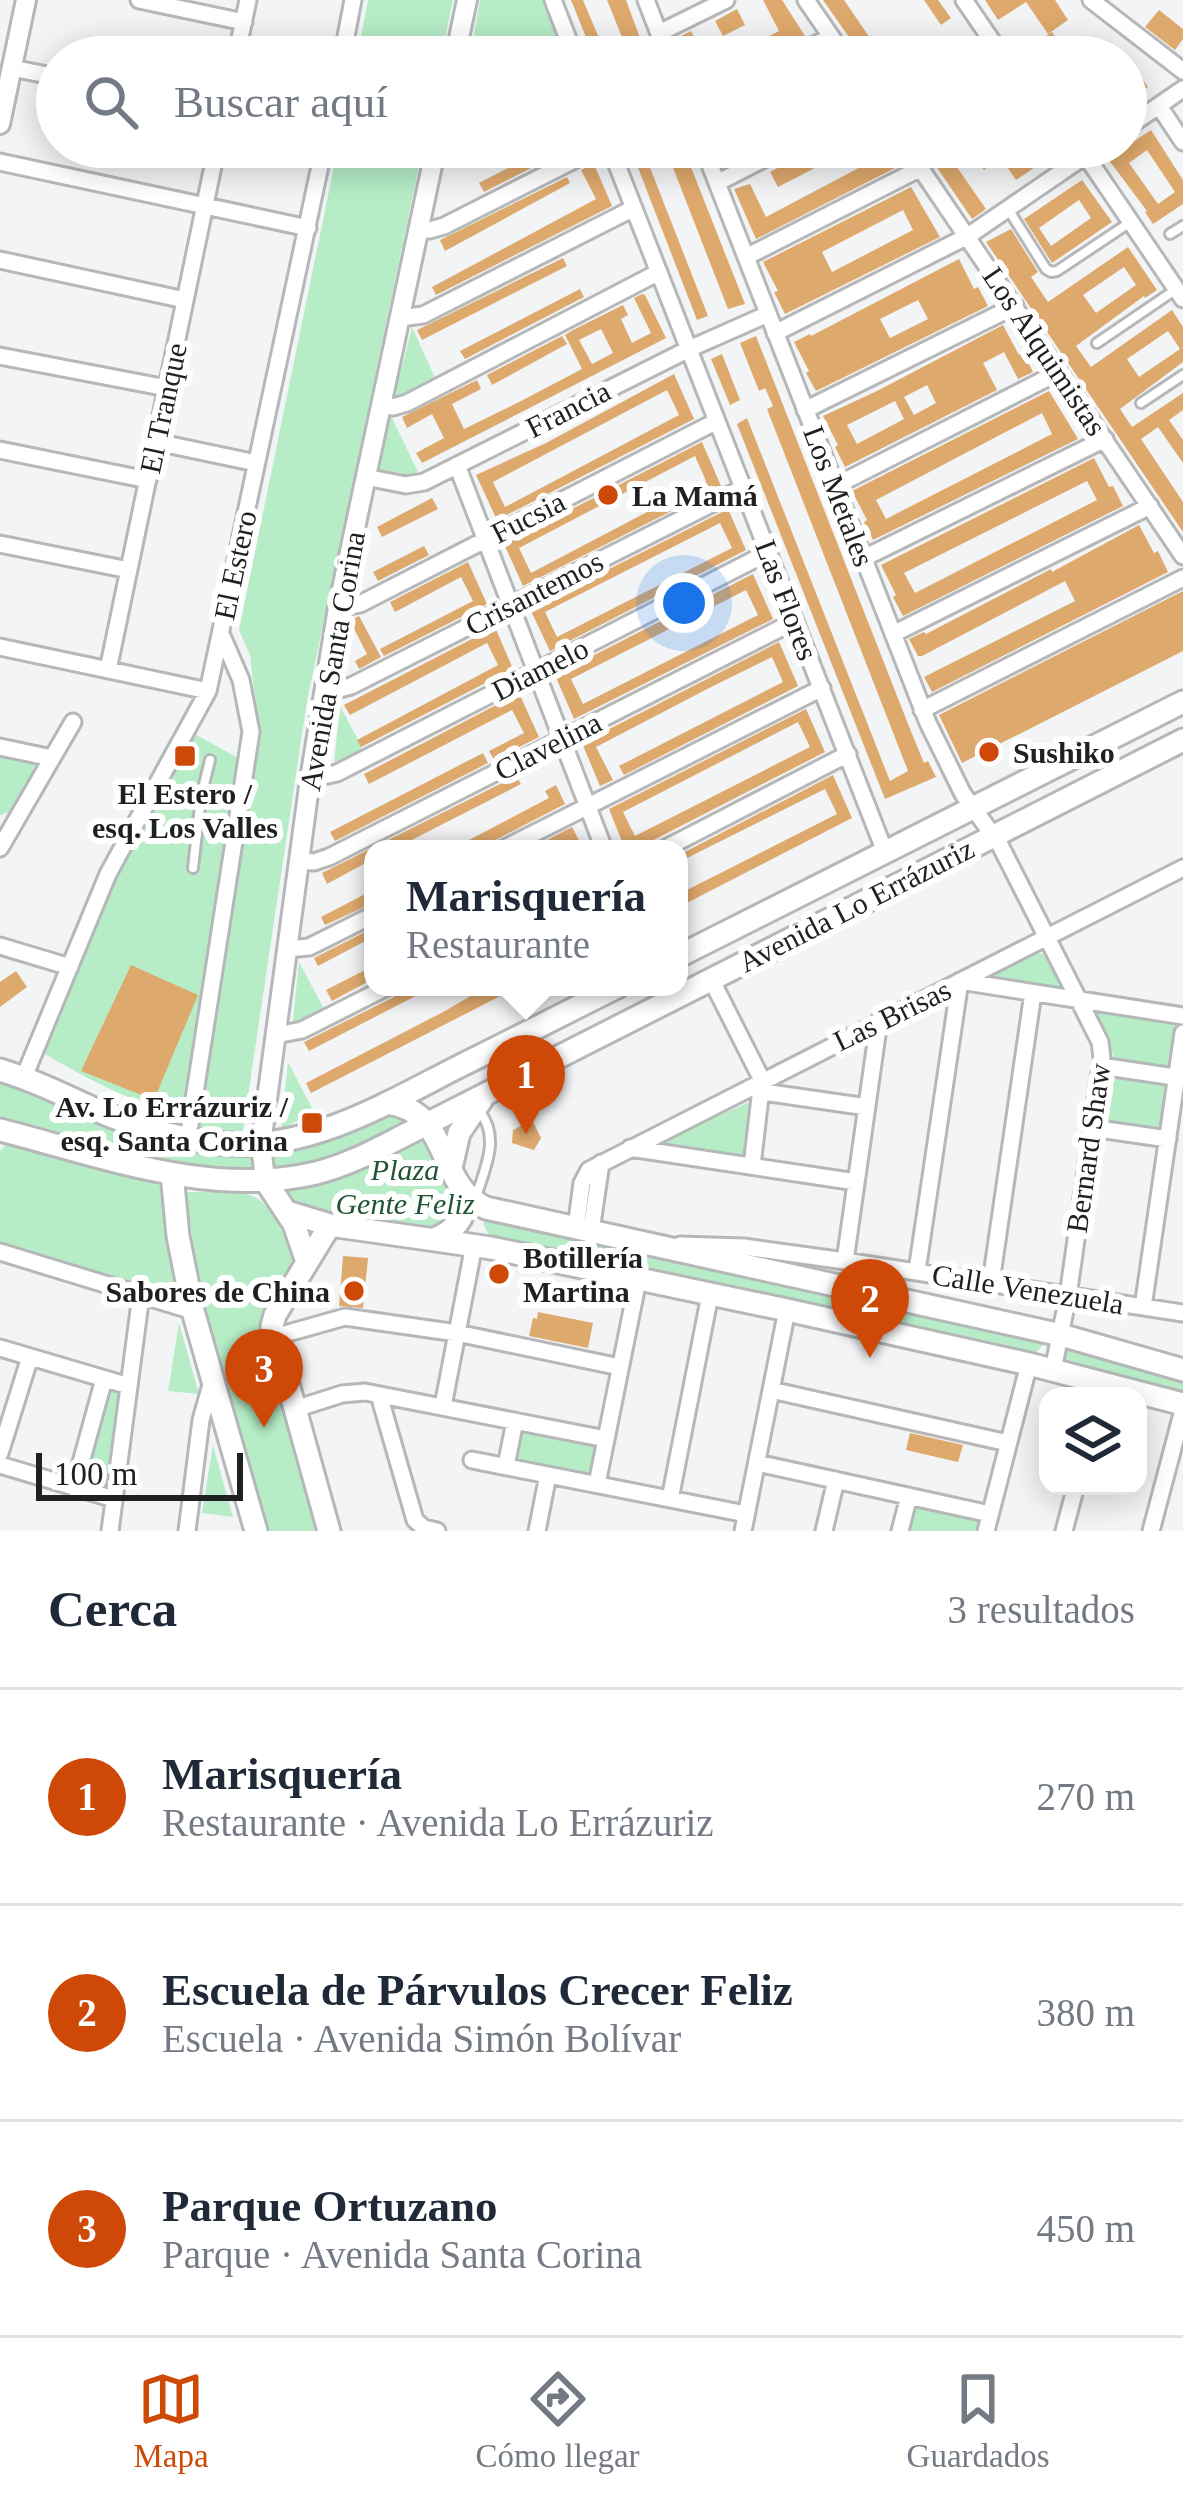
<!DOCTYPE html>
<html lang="es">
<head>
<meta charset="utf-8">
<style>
	body { margin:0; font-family:"Times New Roman",serif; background:#f2f2f3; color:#1f2937 }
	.controls { position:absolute; right:36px; bottom:36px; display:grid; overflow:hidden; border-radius:24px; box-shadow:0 6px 30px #0003 }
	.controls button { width:108px; height:108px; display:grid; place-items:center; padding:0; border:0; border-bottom:3px solid #e0e1e3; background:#fff; color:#1f2937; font:60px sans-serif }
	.scale { position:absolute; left:36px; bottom:30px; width:207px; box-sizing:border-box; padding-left:12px; border:6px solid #1f2020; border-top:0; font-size:33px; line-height:42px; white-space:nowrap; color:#1f2020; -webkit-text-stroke:9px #fff; paint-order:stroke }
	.you { position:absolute; left:684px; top:603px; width:42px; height:42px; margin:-30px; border:9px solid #fff; border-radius:50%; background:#1a73e8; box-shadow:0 0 0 18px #1a73e833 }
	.badge { display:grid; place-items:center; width:78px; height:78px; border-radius:50%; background:#ce4807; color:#fff; font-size:39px; font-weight:700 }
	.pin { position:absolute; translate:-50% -99px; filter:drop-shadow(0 3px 6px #0008) }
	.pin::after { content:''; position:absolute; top:63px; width:42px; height:36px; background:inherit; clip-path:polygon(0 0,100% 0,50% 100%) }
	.popup { position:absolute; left:364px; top:840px; width:324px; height:156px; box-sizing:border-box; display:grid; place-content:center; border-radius:24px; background:#fff; filter:drop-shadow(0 3px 9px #0005); font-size:39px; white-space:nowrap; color:#747a83 }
	.popup b { font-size:45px; color:#1f2937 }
	.popup::after { content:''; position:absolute; left:50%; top:100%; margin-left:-24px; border:24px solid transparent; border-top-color:#fff }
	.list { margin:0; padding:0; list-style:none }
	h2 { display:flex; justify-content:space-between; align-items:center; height:156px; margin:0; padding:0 48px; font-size:51px }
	h2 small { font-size:39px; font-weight:400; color:#747a83 }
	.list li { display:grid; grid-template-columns:78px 1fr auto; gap:36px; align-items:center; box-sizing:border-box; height:216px; padding:0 48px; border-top:3px solid #e0e1e3 }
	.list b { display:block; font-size:45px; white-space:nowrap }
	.list p { margin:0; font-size:39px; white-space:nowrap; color:#747a83 }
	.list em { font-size:39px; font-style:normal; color:#747a83 }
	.icon { flex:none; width:66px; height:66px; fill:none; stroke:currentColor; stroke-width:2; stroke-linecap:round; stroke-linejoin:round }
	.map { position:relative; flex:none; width:1183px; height:1531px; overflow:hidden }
	.search { position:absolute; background:#fff; box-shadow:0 6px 30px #0003; left:36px; right:36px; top:36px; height:132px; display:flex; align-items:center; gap:30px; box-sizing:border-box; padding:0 42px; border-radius:66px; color:#747a83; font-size:45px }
	.sheet { height:804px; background:#fff }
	nav { display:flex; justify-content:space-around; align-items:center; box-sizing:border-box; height:168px; border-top:3px solid #e0e1e3; background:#fff; font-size:33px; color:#747a83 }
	nav a { display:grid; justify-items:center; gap:6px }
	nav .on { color:#ce4807 }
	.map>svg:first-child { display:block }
</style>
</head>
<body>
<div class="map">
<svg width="1183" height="1531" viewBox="0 0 1183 1531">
	<rect width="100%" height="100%" fill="#f2f4f6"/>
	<!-- green -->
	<path fill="#b6edc7" d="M368 0H453L441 57H357Z
		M480 0H543L566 57H470Z
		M338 147H423L307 701 242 1136 196 1133 259 739 250 655 239 630Z
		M412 327 437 382 393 402Z
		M386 418H392L418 472 401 478 376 475Z
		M340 706 366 755 333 773Z
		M193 733 238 758C225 878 206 996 183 1114 131 1103 88 1079 43 1053L109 890Z
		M0 757 39 765 10 812 0 815Z
		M1034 952 1046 955 1066 994 982 979Z
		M299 962 325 1011 292 1029Z
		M1089 1008 1182 1023 1173 1072 1118 1064Z
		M288 1062 314 1112 281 1129Z
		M1110 1076 1167 1085C1173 1098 1169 1122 1160 1133L1102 1125 1099 1120 1105 1081Z
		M0 1078C30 1087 55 1105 84 1118 138 1143 198 1152 257 1155L253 1169 180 1173 138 1163 0 1120Z
		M756 1099 747 1162 646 1148Z
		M396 1113 414 1122 337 1160 272 1170C269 1157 273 1155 284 1149Z
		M427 1133 456 1198 459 1210 438 1232 296 1210 284 1190 289 1185Z
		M8 1143 151 1181 165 1189 178 1300 0 1242V1151Z
		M185 1192C206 1193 244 1187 261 1201 274 1213 288 1241 295 1258L262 1325 321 1531H265L205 1318Z
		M487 1216 1048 1340 1029 1359 492 1240 483 1224Z
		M179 1323 199 1394 168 1391Z
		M1064 1344 1183 1379V1401L1049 1362Z
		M108 1388 122 1391 110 1492 81 1483Z
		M516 1425 596 1442 589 1474 510 1457Z
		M213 1445 233 1517 202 1513Z
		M913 1502 984 1517 981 1531H905Z"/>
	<!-- building -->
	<path fill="#dea96d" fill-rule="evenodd" d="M571 0H583L607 57H594Z
		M607 0H626L647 57H630Z
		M763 0H782L805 36 766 57H728L779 31Z
		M823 0H844L883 57H863Z
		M924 0H938L951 18 941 25Z
		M985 0H1055L1068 20 1048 34 1026 2 998 20Z
		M737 9 745 25 723 36 715 21Z
		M1159 10 1183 29V39L1175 50 1145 27Z
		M691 31 704 57H685L681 50 675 39Z
		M1052 32 1069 57H1015V56Z
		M924 37 938 57H911L907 49Z
		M1126 54 1148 87 1126 102Z
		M1151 130 1183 180V204L1153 224 1145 212 1147 211 1108 159ZM1147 150 1175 192 1158 204 1129 163Z
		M549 147H555L559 154 484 192 479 183Z
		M630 147H642L708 316 697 320Z
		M665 147H683L745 304 728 309Z
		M817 147H833L838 156 778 187 770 172Z
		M860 147H885L895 168 756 239 734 189 750 184 766 217 868 163Z
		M923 147H943L986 209 972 219Z
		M969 147H1039L1047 159 1016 180 1001 158 984 170Z
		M594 164 612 206 436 295 432 287 596 199 581 170Z
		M567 177 570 183 445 251 440 240Z
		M1082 180 1112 222 1052 263 1024 219ZM1079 200 1091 218 1051 246 1039 228Z
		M911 187 940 237 785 314 774 292 778 291 763 262ZM903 210 913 230 832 272 822 252Z
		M1011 229 1038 272 1031 277 1048 302 1128 247 1157 290 1145 298 1144 296 1076 346 1091 367 1172 310 1183 327V362L1120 409 1132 427 1183 393V410L1169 420 1183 440V463L1158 427 1141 439 1183 502V532L986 242ZM1124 267 1136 285 1096 313 1083 295ZM1168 331 1180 349 1139 377 1127 359Z
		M563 258 567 266 422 340 417 330Z
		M959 259 974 289 978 287 988 306 816 391 806 373 809 371 794 342 810 334 811 336ZM918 300 928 319 890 338 880 319Z
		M580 289 584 297 465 359 460 351Z
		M642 294 645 295 666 338 422 463 416 453 444 438 432 414 407 428 402 417 477 380 481 389 452 404 464 429 521 401 582 369 565 335 573 330 623 305 628 315 621 319 632 343 651 333 634 298ZM601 329 613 353 592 364 579 340Z
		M1003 325 1019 355 1023 352 1033 372 1018 379 1004 352 983 363 997 390 845 467 835 447 838 445 823 416 877 391ZM927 385 936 403 914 415 904 397ZM895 401 904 419 857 444 847 425Z
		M562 336 567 344 492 385 487 375Z
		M756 336 910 729 924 763 928 761 936 777 885 799 737 424 747 418 890 781 908 771 767 409 773 406 765 388 759 391 740 343Z
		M722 354 740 400 730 405 711 359Z
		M674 374 694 419 497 520 476 475 546 443ZM667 390 679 415 505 507 493 482Z
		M1049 391 1078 439 873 540 864 522 867 520 852 491ZM1042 413 1052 434 886 519 876 500Z
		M702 442 721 486 523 586 504 544ZM695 456 706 481 531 573 519 548Z
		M1094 458 1109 487 1113 486 1123 506 903 616 893 597 896 595 881 565ZM1087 481 1097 500 915 593 904 573Z
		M432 498 438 509 382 537 377 527Z
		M728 509 746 550 550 651 530 609ZM720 523 732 548 557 637 545 612Z
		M1139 525 1154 553 1158 551 1168 572 932 692 924 677 1075 601 1065 581 922 656H918L909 639 924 632 926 634 1051 569 1052 572Z
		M424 546 429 555 378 581 373 572Z
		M468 562 487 604 384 656 380 649 473 601 461 577 395 612 390 602Z
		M753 574 773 619 574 719 555 675ZM746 590 758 615 583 704 571 679Z
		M1183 591V651L962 763 939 715Z
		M359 616 381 657 359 669 355 661 367 654 350 621Z
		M495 627 513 669 361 747 357 740 498 665 487 643 350 715 344 705Z
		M779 642 798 686 624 775 619 766 783 682 772 657 713 686 596 747 613 780 600 786 582 743Z
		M519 693 539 737 494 760 489 751 524 733 512 710 369 784 364 774Z
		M806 709 825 752 636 849H625L609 809ZM798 722 810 747 635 836 623 812Z
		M483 753 488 763 335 841 330 832Z
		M833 775 852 818 679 907V894L837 814 825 789 679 862V855Z
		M516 776 521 784 394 849H373V859L327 884 322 873Z
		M556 785 565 804 478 849H452L549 798 545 791Z
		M572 827 581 844 572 849 566 840 549 849H530Z
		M369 892 373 903 325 925 321 917Z
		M373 928V937L318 966 314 958Z
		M131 965 198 995 154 1100 81 1071Z
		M373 966V979L332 1001 326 990Z
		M16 971 27 987 0 1007V982Z
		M407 987H433L309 1051 304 1042 392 998Z
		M486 987H518L311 1093 306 1083 445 1011Z
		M532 1120 541 1138 534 1150 512 1143 513 1130Z
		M343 1256 368 1258 363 1308 339 1306Z
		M538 1312 593 1323 588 1348 529 1336 533 1318 537 1319Z
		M910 1433 963 1445 958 1462 906 1450Z"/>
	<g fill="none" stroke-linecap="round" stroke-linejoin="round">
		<!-- service casing -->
		<g stroke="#b6b7b9" stroke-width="14">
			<path id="service" d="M892 43 903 57
				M1083 57 1089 53
				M1008 209 1046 269 1051 272 1057 271 1129 223
				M1170 234 1183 226
				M1097 343 1175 290
				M1141 403 1183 375
				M201 797 210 760
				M193 868 201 797 239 805
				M475 1200C484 1170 501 1139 480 1112"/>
		</g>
		<!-- minor casing -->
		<g stroke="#b6b7b9" stroke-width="21">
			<path id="minor" d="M139 0 244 22
				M553 0 575 57
				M646 0 668 57
				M806 0 845 57
				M964 0 1003 57
				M1091 0 1183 71
				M659 33 726 0
				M236 57 248 0
				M342 57 353 0
				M790 57 831 37
				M12 68 57 77
				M1159 106 1183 142
				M1126 128 1183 89
				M610 147 885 852
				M703 147 928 723 963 794 1000 845 1100 1042 1102 1058 1068 1296 1053 1370
				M906 147 1183 556
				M1063 147 1074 163
				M1086 156 1183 299
				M0 162 308 228
				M717 183 787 147
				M417 230H430L444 226 600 147
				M746 257 921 168
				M0 260 185 300
				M400 318 423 315 634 208
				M775 333 968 236 1098 147
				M0 356 167 388
				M382 405 393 407 407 403 659 272
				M805 410 1015 306
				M156 442 256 463
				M0 450 148 480
				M457 465 604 849
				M365 477 406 485 424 482 689 349 768 314
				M835 486 1059 372
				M0 544 129 570
				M864 558 1105 439
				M338 608 360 604 717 421
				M893 634 1150 506
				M0 647 208 691
				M108 670 217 147
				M324 693 351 686 743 488
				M922 710 1183 578
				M0 747 52 758
				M310 779 337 773 769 552
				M0 848 73 722
				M503 849 822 688
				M664 849 848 754
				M299 861 314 862 329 857 795 621
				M0 946 70 967
				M287 949 309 947 373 915
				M711 979 762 1080 752 1166
				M276 1035 302 1030 387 987
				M1101 1066 1181 1078
				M24 1077 108 874 208 691 324 147
				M763 1092 867 1107
				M190 1125 251 732 241 680 222 636
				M1092 1128 1168 1139
				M630 1148 856 1182
				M576 1228 582 1183 589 1170 1183 868
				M591 1231 601 1163
				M680 1245 744 1247 845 1261 1183 1313
				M0 1252 193 1311
				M845 1261 879 1021
				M917 1271 960 981 1183 1016
				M991 1282 1033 993
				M1143 1307 1183 1033
				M274 1337 345 1317 457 1333 620 1367
				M0 1348 129 1386
				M771 1390 1008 1443
				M379 1395 415 1520 424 1528 437 1531
				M443 1406 474 1245
				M295 1409 342 1394 365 1392 606 1439
				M0 1453 30 1357
				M472 1460 746 1514
				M757 1463 990 1514
				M0 1465 114 1499
				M506 1466 515 1421
				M597 1484 638 1280
				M74 1488 104 1379
				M670 1499 710 1295
				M110 1531 141 1295
				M187 1531 201 1420 212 1381
				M537 1531 548 1475
				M743 1531 787 1310
				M824 1531 836 1480
				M900 1531 909 1496
				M986 1531 1029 1364
				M1064 1531 1076 1486
				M1151 1531 1183 1410"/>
		</g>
		<!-- tertiary casing -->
		<g stroke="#b6b7b9" stroke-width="24">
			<path id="tertiary" d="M455 57 467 0
				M0 124 26 0
				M265 1180 261 1144 310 779 338 608 436 147"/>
		</g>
		<!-- secondary casing -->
		<g stroke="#b6b7b9" stroke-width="27">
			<path id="secondary" d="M679 956 1183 702
				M0 1070C33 1080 62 1094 94 1109 129 1125 170 1136 209 1142 299 1157 383 1105 460 1066 513 1040 565 1013 617 987
				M387 1103C452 1111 435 1185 486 1208L1061 1335 1183 1370
				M0 1130C102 1156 211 1198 316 1173 349 1165 379 1148 409 1133L1183 740
				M451 1168 459 1133 482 1099
				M172 1174 178 1236 193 1311 256 1531
				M265 1180 294 1224 307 1262
				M287 1212 330 1225 491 1248 787 1310 1029 1364 1183 1404
				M434 1239C454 1232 465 1218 467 1197
				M329 1531 272 1326 275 1315 330 1225"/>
		</g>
		<!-- service -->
		<use href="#service" stroke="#fff" stroke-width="8"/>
		<!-- minor -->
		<use href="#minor" stroke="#fff" stroke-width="15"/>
		<!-- tertiary -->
		<use href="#tertiary" stroke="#fff" stroke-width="18"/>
		<!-- secondary -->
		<use href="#secondary" stroke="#fff" stroke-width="21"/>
	</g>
	<!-- markers -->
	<g fill="#ce4807" stroke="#fff" stroke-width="4.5">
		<circle cx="608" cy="495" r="12"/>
		<circle cx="989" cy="752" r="12"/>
		<rect x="173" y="744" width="24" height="24" rx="6"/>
		<rect x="300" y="1111" width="24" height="24" rx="6"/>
		<circle cx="499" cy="1274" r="12"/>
		<circle cx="354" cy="1291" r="12"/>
	</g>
	<g text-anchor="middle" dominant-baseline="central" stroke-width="12" stroke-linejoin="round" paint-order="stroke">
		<!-- street labels -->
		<g font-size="30" fill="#1f2020" stroke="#fff">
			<text transform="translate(1045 351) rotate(56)">Los Alquimistas</text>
			<text transform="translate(163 408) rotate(-78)">El Tranque</text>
			<text transform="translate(568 409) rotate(-27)">Francia</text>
			<text transform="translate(839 496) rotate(69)">Los Metales</text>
			<text transform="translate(528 517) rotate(-27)">Fucsia</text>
			<text transform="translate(235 565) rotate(-78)">El Estero</text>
			<text transform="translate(534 593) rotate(-27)">Crisantemos</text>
			<text transform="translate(787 600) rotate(69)">Las Flores</text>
			<text transform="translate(332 661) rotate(-80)">Avenida Santa Corina</text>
			<text transform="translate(540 669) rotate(-27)">Diamelo</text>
			<text transform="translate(548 746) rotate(-27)">Clavelina</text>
			<text transform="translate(856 905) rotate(-27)">Avenida Lo Errázuriz</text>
			<text transform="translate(892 1015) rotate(-26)">Las Brisas</text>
			<text transform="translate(1088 1148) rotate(-82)">Bernard Shaw</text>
			<text transform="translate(1028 1289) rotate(9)">Calle Venezuela</text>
		</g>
		<!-- poi labels -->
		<g font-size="30" font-weight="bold" fill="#1f2020" stroke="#fff" text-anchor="start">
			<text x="632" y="495">La Mamá</text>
			<text x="1013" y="752">Sushiko</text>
			<text x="185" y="793" text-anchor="middle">El Estero /<tspan x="185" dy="34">esq. Los Valles</tspan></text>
			<text x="288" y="1106" text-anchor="end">Av. Lo Errázuriz /<tspan x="288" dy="34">esq. Santa Corina</tspan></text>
			<text x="523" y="1257">Botillería<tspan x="523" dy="34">Martina</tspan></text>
			<text x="330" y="1291" text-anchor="end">Sabores de China</text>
		</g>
		<!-- park labels -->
		<g font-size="30" font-style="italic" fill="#205435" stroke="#fff">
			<text x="405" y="1169">Plaza<tspan x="405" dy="34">Gente Feliz</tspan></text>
		</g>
	</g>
</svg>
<div class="controls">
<button><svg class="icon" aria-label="layers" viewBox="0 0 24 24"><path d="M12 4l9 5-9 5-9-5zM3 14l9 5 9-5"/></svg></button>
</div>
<div class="scale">100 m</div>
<div class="you"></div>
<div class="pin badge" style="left:526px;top:1134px">1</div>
<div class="popup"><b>Marisquería</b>Restaurante</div>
<div class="pin badge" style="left:870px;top:1358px">2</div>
<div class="pin badge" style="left:264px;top:1428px">3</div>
<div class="search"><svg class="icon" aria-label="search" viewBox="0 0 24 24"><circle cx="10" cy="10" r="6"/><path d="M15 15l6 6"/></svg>Buscar aquí</div>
</div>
<section class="sheet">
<h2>Cerca<small>3 resultados</small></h2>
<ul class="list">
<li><span class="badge">1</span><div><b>Marisquería</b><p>Restaurante · Avenida Lo Errázuriz</p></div><em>270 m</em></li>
<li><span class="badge">2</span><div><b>Escuela de Párvulos Crecer Feliz</b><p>Escuela · Avenida Simón Bolívar</p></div><em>380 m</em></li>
<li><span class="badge">3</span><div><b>Parque Ortuzano</b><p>Parque · Avenida Santa Corina</p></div><em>450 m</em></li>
</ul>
</section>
<nav>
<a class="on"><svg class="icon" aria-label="map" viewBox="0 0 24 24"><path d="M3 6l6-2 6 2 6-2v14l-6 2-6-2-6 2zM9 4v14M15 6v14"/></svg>Mapa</a>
<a><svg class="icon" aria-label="directions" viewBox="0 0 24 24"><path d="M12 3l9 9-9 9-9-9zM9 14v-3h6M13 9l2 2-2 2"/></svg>Cómo llegar</a>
<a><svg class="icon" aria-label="saved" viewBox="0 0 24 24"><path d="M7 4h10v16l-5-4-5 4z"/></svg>Guardados</a>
</nav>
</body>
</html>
